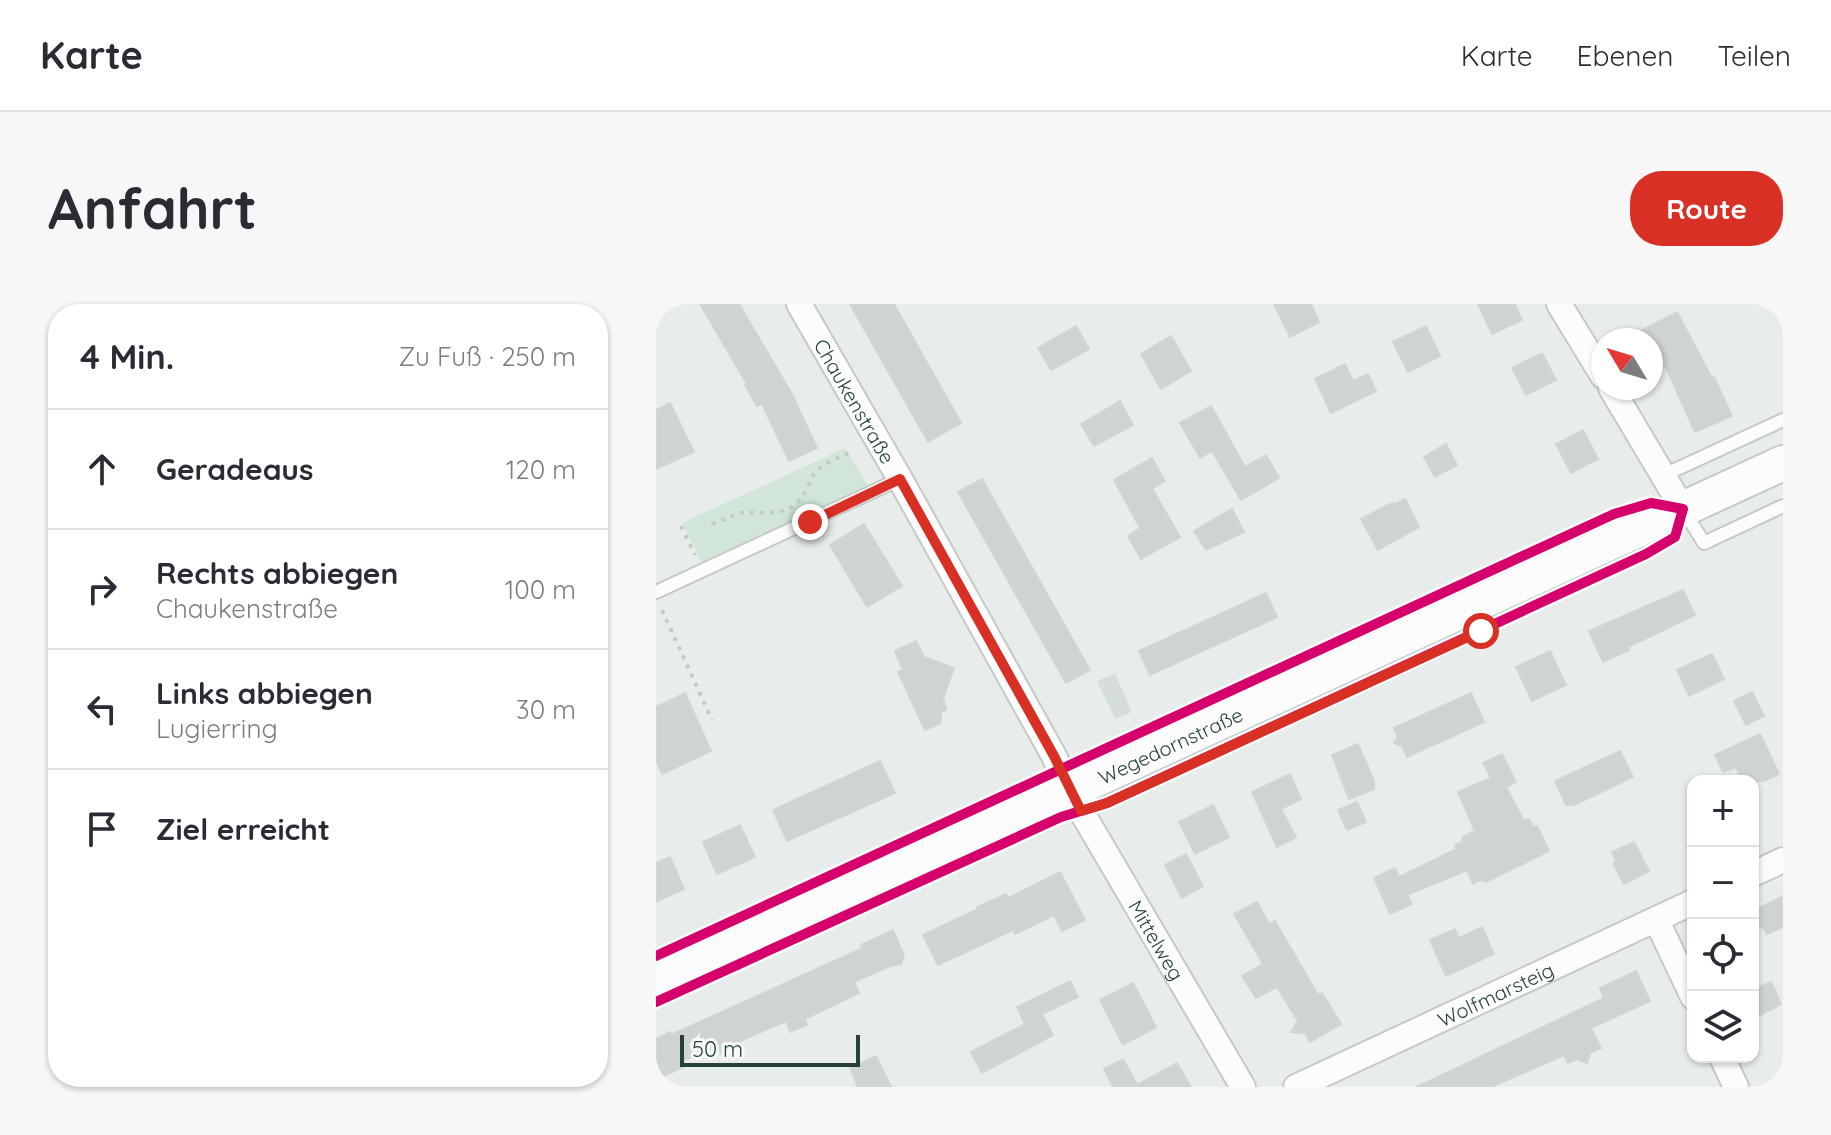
<!DOCTYPE html>
<html lang="de">
<head>
<meta charset="utf-8">
<style>
	body { margin:0; font-family:Quicksand,sans-serif; background:#f7f7f7; color:#2b2b33 }
	.controls { position:absolute; right:24px; bottom:24px; display:grid; overflow:hidden; border-radius:16px; box-shadow:0 2px 6px #0004 }
	.controls button { width:72px; height:72px; display:grid; place-items:center; padding:0; border:0; border-bottom:2px solid #e1e1e2; background:#fff; color:#2b2b33; font:40px sans-serif }
	.compass { position:absolute; left:935px; top:24px; width:72px; height:72px; border-radius:50%; background:#fff; box-shadow:0 2px 6px #0004; rotate:308deg }
	.scale { position:absolute; left:24px; bottom:20px; width:180px; box-sizing:border-box; padding-left:8px; border:4px solid #24423a; border-top:0; font-size:22px; line-height:28px; white-space:nowrap; color:#24423a; -webkit-text-stroke:6px #f7fbf9; paint-order:stroke }
	.stop { position:absolute; width:24px; height:24px; margin:-18px; border:6px solid #d93025; border-radius:50%; background:#fff }
	.stop.end { background:#d93025; border-color:#fff; box-shadow:0 2px 8px #0008 }
	.list { margin:0; padding:0; list-style:none }
	h2 { display:flex; justify-content:space-between; align-items:center; height:104px; margin:0; padding:0 32px; font-size:34px }
	h2 small { font-size:26px; font-weight:400; color:#7c7c81 }
	.list li { display:grid; grid-template-columns:52px 1fr auto; gap:24px; align-items:center; box-sizing:border-box; height:120px; padding:0 32px; border-top:2px solid #e1e1e2 }
	.list b { display:block; font-size:30px; white-space:nowrap }
	.list p { margin:0; font-size:26px; white-space:nowrap; color:#7c7c81 }
	.list em { font-size:26px; font-style:normal; color:#7c7c81 }
	.icon { flex:none; width:44px; height:44px; fill:none; stroke:currentColor; stroke-width:2; stroke-linecap:round; stroke-linejoin:round }
	.map { position:relative; flex:none; width:1127px; height:783px; overflow:hidden; border-radius:32px }
	header { display:flex; align-items:center; gap:48px; box-sizing:border-box; height:112px; padding:0 40px; background:#fff; border-bottom:2px solid #e1e1e2 }
	header strong { font-size:38px }
	nav { display:flex; gap:44px; margin-inline-start:auto; font-size:28px }
	.intro { display:flex; align-items:center; justify-content:space-between; box-sizing:border-box; height:192px; padding:0 48px }
	h1 { margin:0; font-size:56px }
	.button { padding:20px 36px; border-radius:32px; background:#d93025; color:#fff; font-size:28px; font-weight:700 }
	main { display:flex; gap:48px; padding:0 48px }
	aside { flex:1; background:#fff; border-radius:32px; box-shadow:0 2px 6px #0004 }
	.map>svg:first-child { display:block }
</style>
</head>
<body>
<header>
<strong>Karte</strong>
<nav><a>Karte</a><a>Ebenen</a><a>Teilen</a></nav>
</header>
<div class="intro"><h1>Anfahrt</h1><a class="button">Route</a></div>
<main>
<aside>
<h2>4 Min.<small>Zu Fuß · 250 m</small></h2>
<ul class="list">
<li><svg class="icon" aria-label="ahead" viewBox="0 0 24 24"><path d="M12 20V5M6 11l6-6 6 6"/></svg><div><b>Geradeaus</b></div><em>120 m</em></li>
<li><svg class="icon" aria-label="right" viewBox="0 0 24 24"><path d="M7 20v-9h11M14 6l5 5-5 5"/></svg><div><b>Rechts abbiegen</b><p>Chaukenstraße</p></div><em>100 m</em></li>
<li><svg class="icon" aria-label="left" viewBox="0 0 24 24"><path d="M17 20v-9H6M10 6l-5 5 5 5"/></svg><div><b>Links abbiegen</b><p>Lugierring</p></div><em>30 m</em></li>
<li><svg class="icon" aria-label="arrive" viewBox="0 0 24 24"><path d="M6 21V4h12l-3 4 3 4H6"/></svg><div><b>Ziel erreicht</b></div></li>
</ul>
</aside>
<div class="map">
<svg width="1127" height="783" viewBox="0 0 1127 783">
	<rect width="100%" height="100%" fill="#e8edeb"/>
	<!-- built -->
	<path fill="#d6dedb" d="M459 370 476 408 459 415 441 377Z"/>
	<!-- green -->
	<path fill="#d1e6d8" d="M189 144 211 181 46 259 26 219Z"/>
	<!-- building -->
	<path fill="#cfd4d2" stroke="#d1d6d4" stroke-width="2" d="M44 0H83L136 90 161 144 133 157 106 100 101 102 89 81 91 80Z
		M194 0H238L305 119 272 138Z
		M618 0H655L663 18 634 33Z
		M822 0H859L866 16 836 30Z
		M1021 8 1056 74 1058 73 1076 112 1039 128 1009 61 1005 64 995 45V36H990L985 27Z
		M420 22 433 45 395 66 382 44Z
		M770 22 784 52 752 68 737 38Z
		M515 32 535 67 505 85 485 50Z
		M886 49 900 76 870 91 856 64Z
		M689 60 697 77 712 70 720 87 675 109 659 75Z
		M464 97 477 121 438 142 425 120Z
		M14 99 38 148 0 165V106Z
		M555 102 589 163 610 151 623 174 585 196 556 147 544 154 524 119Z
		M927 126 942 155 915 169 900 140Z
		M790 140 801 161 779 173 768 153Z
		M496 154 509 177 496 184 524 233 485 255 472 232 484 224 458 176Z
		M326 175 434 366 410 379 302 188Z
		M749 195 763 223 722 246 705 215 736 199 737 201Z
		M576 205 588 228 550 246 538 227Z
		M208 220 246 282 211 303 174 241Z
		M1027 286 1039 311 972 343 973 346 947 358 933 327Z
		M610 289 621 313 494 371 483 347Z
		M260 337 268 353 298 364 287 394 290 406 285 407V419L269 426 242 368 247 366 239 347Z
		M894 347 910 381 876 397 860 363Z
		M1056 350 1068 375 1033 392 1021 366Z
		M1096 388 1108 412 1090 421 1078 397Z
		M29 389 55 447 6 470 0 456V403Z
		M815 389 828 418 751 453 746 442 738 439 742 433 738 424Z
		M1104 430 1123 470 1108 477H1086L1080 463 1067 468 1059 451Z
		M702 440 718 477V485L693 495 676 451Z
		M964 447 977 473 918 501H910L899 477Z
		M846 450 860 478 850 483 868 517 873 515 877 523 881 522 893 547 830 578 824 576 817 580 811 566 751 591 756 600 734 610 718 574 739 564 743 573 801 545 799 541 806 538 807 533 819 527 802 488 835 474 827 459Z
		M224 457 239 489 131 537 117 506Z
		M634 470 645 495 625 505 640 533 621 543 596 488Z
		M701 498 710 518 691 526 682 506Z
		M557 501 573 533 539 550 523 518Z
		M84 521 99 553 61 570 47 538Z
		M978 538 993 567 968 580 957 559 960 557 956 548Z
		M530 550 547 582 526 594 509 561Z
		M14 553 28 585 0 598V559Z
		M404 568 429 616 406 627 398 611 359 630 357 626 282 661 267 631 322 605 321 603 350 590 352 594Z
		M1127 592V623L1111 630 1107 623 1097 620V607Z
		M601 598 613 620 619 617 662 691 666 689 685 720 654 738 649 729 635 728 642 717 621 683 600 694 586 672 607 660 578 610Z
		M826 623 838 650 790 672 774 636 799 625 803 634Z
		M237 626 248 651 245 660 234 662 198 678 203 689 149 715 151 721 134 728 130 717 84 737 86 741 66 751 61 741 27 757 29 762 0 776V735L14 728 15 731 132 678 207 644 205 641Z
		M980 667 994 697 935 724 945 744 934 749 931 759 922 755 912 759 908 751 835 783H761L948 694 944 684Z
		M414 677 422 693 386 710 397 731 326 769 315 748 369 720 361 703Z
		M1115 678 1125 700 1102 712 1097 700V686Z
		M477 679 500 723 467 741 444 696Z
		M220 752 235 783H202L194 764Z
		M467 755 481 781 521 759 535 783H457L448 765Z"/>
	<g fill="none" stroke-linecap="round" stroke-linejoin="round">
		<!-- lane casing -->
		<g stroke="#c5cac8" stroke-width="16">
			<path id="lane" d="M1008 171 1127 116
				M1028 207 1048 239 1127 202
				M0 288 244 175"/>
		</g>
		<!-- street casing -->
		<g stroke="#c5cac8" stroke-width="28">
			<g id="street">
				<path id="s1" d="M143 0 244 175 398 452 414 488 587 783"/>
				<path d="M903 0 947 72"/>
				<path d="M955 84 1027 205"/>
				<path d="M1097 570 1127 556"/>
				<path d="M1000 615 1037 693"/>
				<path d="M1066 753 1080 783"/>
				<path id="s2" d="M640 783 1037 598"/>
			</g>
		</g>
		<!-- secondary casing -->
		<g stroke="#c3cbc8" stroke-width="38">
			<g id="secondary">
				<path id="s3" d="M0 678 1127 159"/>
			</g>
		</g>
		<!-- path -->
		<path stroke="#c3ccca" stroke-width="4" stroke-dasharray="4 6" stroke-linecap="butt" d="M56 220 84 209 123 208 136 203 146 194 158 170 167 161 197 147
			M25 222 39 251
			M6 306 56 416"/>
		<!-- lane -->
		<use href="#lane" stroke="#fcfcfc" stroke-width="12"/>
		<!-- street -->
		<use href="#street" stroke="#fcfcfc" stroke-width="24"/>
		<!-- secondary -->
		<use href="#secondary" stroke="#fcfcfc" stroke-width="34"/>
		<!-- cycleway casing -->
		<g stroke="#f7fbf9" stroke-width="15">
			<path id="cycleway" d="M0 652 958 210 995 199 1027 205 1019 233 990 250 451 499 405 513 0 698"/>
		</g>
		<!-- cycleway -->
		<use href="#cycleway" stroke="#d6006c" stroke-width="10"/>
	</g>
	<g fill="none" stroke-linecap="round" stroke-linejoin="round">
		<!-- route -->
		<path stroke="#d93025" stroke-width="10" d="M154 218 244 175 398 452 425 507 451 499 825 327"/>
	</g>
	<g text-anchor="middle" dominant-baseline="central" stroke-width="7" stroke-linejoin="round" paint-order="stroke">
		<!-- street labels -->
		<g font-size="20" fill="#24423a" stroke="#f7fbf9">
			<text stroke="none"><textPath href="#s1" startOffset="112">Chaukenstraße</textPath></text>
			<text stroke="none"><textPath href="#s3" startOffset="566">Wegedornstraße</textPath></text>
			<text stroke="none"><textPath href="#s1" startOffset="730">Mittelweg</textPath></text>
			<text stroke="none"><textPath href="#s2" startOffset="220">Wolfmarsteig</textPath></text>
		</g>
	</g>
</svg>
<div class="controls">
<button>+</button>
<button>−</button>
<button><svg class="icon" aria-label="locate" viewBox="0 0 24 24"><circle cx="12" cy="12" r="6"/><path d="M12 2v4M12 18v4M2 12h4M18 12h4"/></svg></button>
<button><svg class="icon" aria-label="layers" viewBox="0 0 24 24"><path d="M12 4l9 5-9 5-9-5zM3 14l9 5 9-5"/></svg></button>
</div>
<svg class="compass" viewBox="-18 -18 36 36"><path d="M0-13l5 13h-10z" fill="#e53935"/><path d="M0 13l5-13h-10z" fill="#7c7c81"/></svg>
<div class="scale">50 m</div>
<div class="stop" style="left:825px;top:327px"></div>
<div class="stop end" style="left:154px;top:218px"></div>
</div>
</main>
</body>
</html>
